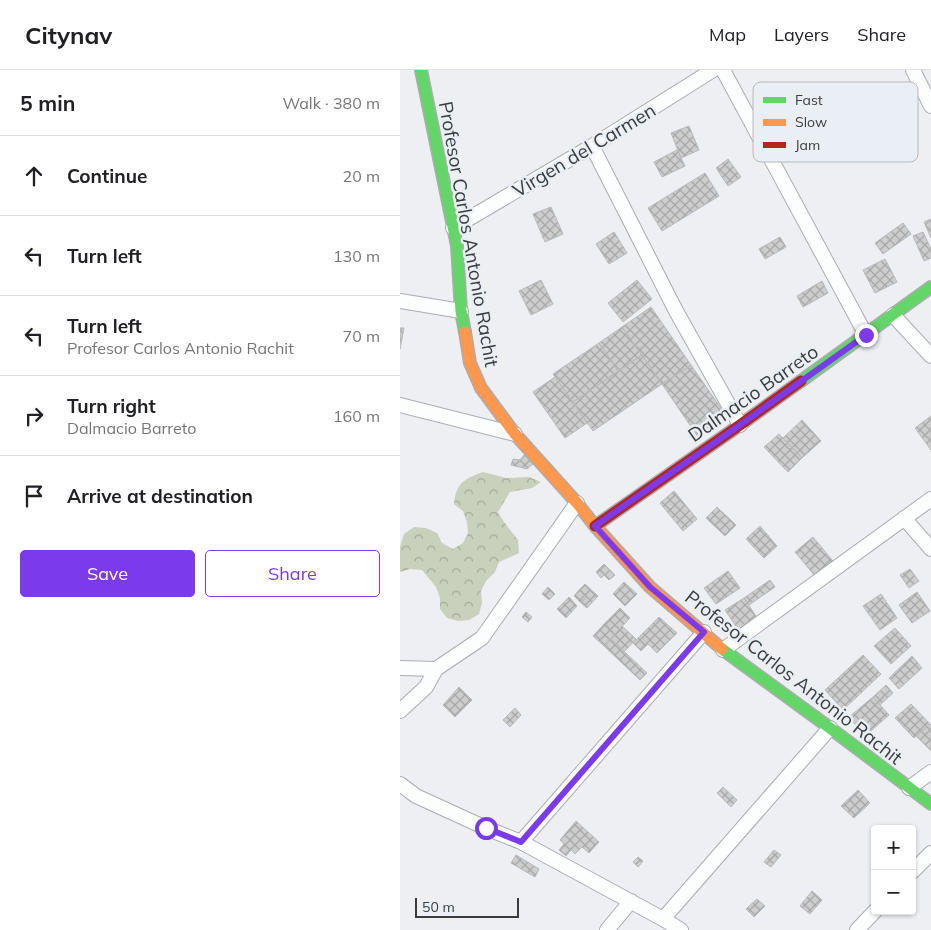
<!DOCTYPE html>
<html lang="en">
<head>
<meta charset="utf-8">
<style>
	body { margin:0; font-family:Mulish,sans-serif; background:#f6f6f6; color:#202124 }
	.controls { position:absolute; right:15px; bottom:15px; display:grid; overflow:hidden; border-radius:5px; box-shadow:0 1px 4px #0004 }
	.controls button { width:45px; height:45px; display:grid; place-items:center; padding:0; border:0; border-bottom:1px solid #e0e0e0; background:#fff; color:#202124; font:25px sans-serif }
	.scale { position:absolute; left:15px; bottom:12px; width:104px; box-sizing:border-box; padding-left:5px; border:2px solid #393b3d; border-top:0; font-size:14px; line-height:18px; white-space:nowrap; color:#393b3d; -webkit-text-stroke:4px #eaeff5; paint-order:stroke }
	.stop { position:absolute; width:15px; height:15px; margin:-11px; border:4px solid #7c3aed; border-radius:50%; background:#fff }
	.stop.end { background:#7c3aed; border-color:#fff; box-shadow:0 1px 5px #0008 }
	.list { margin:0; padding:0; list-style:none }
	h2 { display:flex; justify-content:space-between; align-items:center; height:65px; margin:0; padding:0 20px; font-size:21px }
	h2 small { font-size:16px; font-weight:400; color:#757577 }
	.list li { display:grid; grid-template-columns:32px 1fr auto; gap:15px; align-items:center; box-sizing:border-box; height:80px; padding:0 20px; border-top:1px solid #e0e0e0 }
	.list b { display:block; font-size:19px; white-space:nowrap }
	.list p { margin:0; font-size:16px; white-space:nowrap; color:#757577 }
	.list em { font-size:16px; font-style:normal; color:#757577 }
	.actions { display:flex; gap:10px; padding:15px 20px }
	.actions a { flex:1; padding:11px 0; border:1px solid #7c3aed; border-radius:5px; text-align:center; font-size:18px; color:#7c3aed }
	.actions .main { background:#7c3aed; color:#fff }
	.icon { flex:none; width:28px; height:28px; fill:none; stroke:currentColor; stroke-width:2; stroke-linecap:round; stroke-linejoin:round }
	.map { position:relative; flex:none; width:531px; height:860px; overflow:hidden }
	header { display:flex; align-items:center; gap:30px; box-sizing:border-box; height:70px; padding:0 25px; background:#fff; border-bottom:1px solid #e0e0e0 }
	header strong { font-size:24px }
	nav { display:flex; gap:28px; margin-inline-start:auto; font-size:18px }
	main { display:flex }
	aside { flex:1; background:#fff }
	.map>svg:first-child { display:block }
</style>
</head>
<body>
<header>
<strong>Citynav</strong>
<nav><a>Map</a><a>Layers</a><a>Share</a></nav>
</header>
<main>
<aside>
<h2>5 min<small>Walk · 380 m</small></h2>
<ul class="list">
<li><svg class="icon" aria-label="ahead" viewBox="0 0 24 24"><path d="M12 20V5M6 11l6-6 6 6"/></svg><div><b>Continue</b></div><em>20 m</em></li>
<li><svg class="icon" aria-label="left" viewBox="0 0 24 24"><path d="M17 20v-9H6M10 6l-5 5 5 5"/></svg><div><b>Turn left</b></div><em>130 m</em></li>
<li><svg class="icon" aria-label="left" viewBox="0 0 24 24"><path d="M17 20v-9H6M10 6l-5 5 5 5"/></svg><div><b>Turn left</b><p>Profesor Carlos Antonio Rachit</p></div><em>70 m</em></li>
<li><svg class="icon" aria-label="right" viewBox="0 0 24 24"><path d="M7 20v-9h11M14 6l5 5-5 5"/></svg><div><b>Turn right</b><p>Dalmacio Barreto</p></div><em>160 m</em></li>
<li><svg class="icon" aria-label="arrive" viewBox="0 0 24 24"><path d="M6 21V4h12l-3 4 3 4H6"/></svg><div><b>Arrive at destination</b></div></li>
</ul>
<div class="actions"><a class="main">Save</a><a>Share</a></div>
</aside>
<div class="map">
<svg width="531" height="860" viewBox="0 0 531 860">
	<defs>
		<pattern id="forest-crowns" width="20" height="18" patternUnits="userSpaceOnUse" patternTransform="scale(1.25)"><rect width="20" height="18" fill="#c9d0bb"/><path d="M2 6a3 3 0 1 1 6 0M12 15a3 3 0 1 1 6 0" fill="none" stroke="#a4aa99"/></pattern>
		<pattern id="building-cross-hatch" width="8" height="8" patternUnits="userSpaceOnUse" patternTransform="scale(1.25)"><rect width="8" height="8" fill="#cdcdcd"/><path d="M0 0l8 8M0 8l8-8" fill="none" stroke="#a7a8a8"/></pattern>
	</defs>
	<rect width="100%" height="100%" fill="#edeff2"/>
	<!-- forest -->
	<path fill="url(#forest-crowns)" d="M83 402 106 408 129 407 141 412 132 418 110 422 98 442 104 452 118 470 119 483 99 492 95 502 86 511 81 521 82 533 79 544 69 550 58 551 47 548 40 539V528L36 517 22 500 10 499 0 502V477L4 464 14 457 26 458 37 463 42 473 53 479 63 473 68 463 67 452 63 441 54 434C56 413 64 409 83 402Z"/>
	<!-- building -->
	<path fill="url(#building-cross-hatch)" stroke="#b9b9b9" d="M289 56 299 80 281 88 271 63Z
		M277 80 285 96 262 107 254 92Z
		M328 89 341 107 328 116 316 98Z
		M305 103 319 126 262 161 248 138Z
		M151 137 163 164 145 172 133 144Z
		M531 149V168L524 152Z
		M503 153 511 164 483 184 475 173Z
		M214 162 227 183 209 194 196 174Z
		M523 162 531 179V188L524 191 513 166Z
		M380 167 386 177 365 189 359 179Z
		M485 189 497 212 475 223 463 200Z
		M141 210 153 234 131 245 119 221Z
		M237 210 252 229 223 252 208 233Z
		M422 211 428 223 403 237 397 226Z
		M251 237 291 295 262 314 222 257Z
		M222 257 242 285 218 301 199 273Z
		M0 258H4L0 279Z
		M199 273 218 301 173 332 153 304Z
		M242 285 262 314 193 361 173 332Z
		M291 295 327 347 298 367 262 314Z
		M155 307 187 353 165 368 133 322Z
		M531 346V380L515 358Z
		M402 350 421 371 402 388 383 368Z
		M379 364 402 388 388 402 364 377Z
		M125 384 133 394 127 399 111 395 113 389 120 390Z
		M274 421 297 449 283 461 260 433Z
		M317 437 336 455 325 466 306 448Z
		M360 456 377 476 364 488 346 469Z
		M413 467 433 491 415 506 395 482Z
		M204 494 210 500 201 508 196 502Z
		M510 499 519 511 509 518 500 505Z
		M210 500 215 505 209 510 204 505Z
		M328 501 340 518 316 534 304 518Z
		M370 510 375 517 349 535 344 528Z
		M224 512 237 524 225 536 213 524Z
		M185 514 198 526 187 538 181 533 186 527 179 520Z
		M148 517 155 524 149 530 142 524Z
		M179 520 186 527 181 533 174 526Z
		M517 522 530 541 512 553 499 535Z
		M481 524 497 548 480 560 463 536Z
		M169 527 177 536 166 548 157 539Z
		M344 528 358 549 340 562 325 540Z
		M220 538 230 548 215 564 205 553Z
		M126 542 132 547 128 552 122 547Z
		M259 547 277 563 257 583 240 566Z
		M205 553 215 564 204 576 193 566Z
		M222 556 236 569 224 582 211 569Z
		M495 558 511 576 491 594 474 576Z
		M240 566 248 574 241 581 233 573Z
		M211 569 247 603 240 610 204 576Z
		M463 585 481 604 443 640 425 620Z
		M512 586 522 598 499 619 489 608Z
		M486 615 493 623 480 635 473 627Z
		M59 617 72 630 55 647 43 635Z
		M473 627 489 645 465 666 449 647Z
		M511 634 530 654 514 668 495 648Z
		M115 638 121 645 110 657 103 650Z
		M530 654 531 655V681L516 666Z
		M323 717 337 730 331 737 317 723Z
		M458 720 470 733 454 748 441 736Z
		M176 751 199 772 189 783 182 777 175 784 171 780 166 786 159 780 164 774 160 770Z
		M374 780 381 785 371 797 364 792Z
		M116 785 139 799 135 807 111 793Z
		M238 787 243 791 238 797 233 792Z
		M412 821 422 830 410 844 400 836Z
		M357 829 365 836 354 847 346 839Z"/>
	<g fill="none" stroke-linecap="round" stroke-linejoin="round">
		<!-- street casing -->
		<g stroke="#abacaf" stroke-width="16">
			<path id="street" d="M323 0 466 265
				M513 0 531 36
				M192 76 276 241 340 355
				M53 158 192 76 313 0
				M0 231 61 241
				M493 245 531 286
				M0 335 115 364
				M504 448 531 479
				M323 580 531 429
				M0 598 36 599 82 568 177 433
				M0 641 26 617 36 599
				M0 714 16 726 86 758 121 772 263 849 281 860
				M509 718 531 702
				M121 772 304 562
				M512 802 531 783
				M263 849 430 658
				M207 860 231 831
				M457 860 475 841"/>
		</g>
		<!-- fast casing -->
		<g stroke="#abacaf" stroke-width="14">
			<path id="fast" d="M21 0 57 176 61 241 65 262
				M401 311 531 217
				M322 579 430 658 531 734"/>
		</g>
		<!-- slow casing -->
		<g stroke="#abacaf" stroke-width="14">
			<path id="slow" d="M65 262 70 293 81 318 115 364 177 433 195 456 250 517 322 579"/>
		</g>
		<!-- jam casing -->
		<g stroke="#abacaf" stroke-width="14">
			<path id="jam" d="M195 456 340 355 401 311"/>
		</g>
		<!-- street -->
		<use href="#street" stroke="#fcfdfd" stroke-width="14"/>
		<!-- fast -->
		<use href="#fast" stroke="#63d668" stroke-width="11"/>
		<!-- slow -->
		<use href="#slow" stroke="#ff974d" stroke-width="11"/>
		<!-- jam -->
		<use href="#jam" stroke="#b3261e" stroke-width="11"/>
	</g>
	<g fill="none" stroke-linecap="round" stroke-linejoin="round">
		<!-- route -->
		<path stroke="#7c3aed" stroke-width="6" d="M86 758 121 772 304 562 250 517 195 456 340 355 466 265"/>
	</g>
	<g text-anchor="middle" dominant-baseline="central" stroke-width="5" stroke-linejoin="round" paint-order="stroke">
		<!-- street labels -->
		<g font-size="19" fill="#393b3d" stroke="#eaeff5">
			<text transform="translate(184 80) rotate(-31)">Virgen del Carmen</text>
			<text transform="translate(69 164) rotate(80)">Profesor Carlos Antonio Rachit</text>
			<text transform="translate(353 323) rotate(-35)">Dalmacio Barreto</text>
			<text transform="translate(394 607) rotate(38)">Profesor Carlos Antonio Rachit</text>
		</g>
	</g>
	<!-- legend -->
	<rect x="353" y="12" width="165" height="80" rx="8" fill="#eaeff5" stroke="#b5b9be" stroke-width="1"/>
	<rect x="363" y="27" width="23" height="6" fill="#63d668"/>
	<rect x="363" y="49" width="23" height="7" fill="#ff974d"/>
	<rect x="363" y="72" width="23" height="6" fill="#b3261e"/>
	<g font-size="14" fill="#393b3d">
		<text x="395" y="35">Fast</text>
		<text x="395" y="57">Slow</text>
		<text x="395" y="80">Jam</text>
	</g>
</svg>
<div class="controls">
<button>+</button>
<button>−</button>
</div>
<div class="scale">50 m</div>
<div class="stop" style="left:86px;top:758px"></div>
<div class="stop end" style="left:466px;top:265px"></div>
</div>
</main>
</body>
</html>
